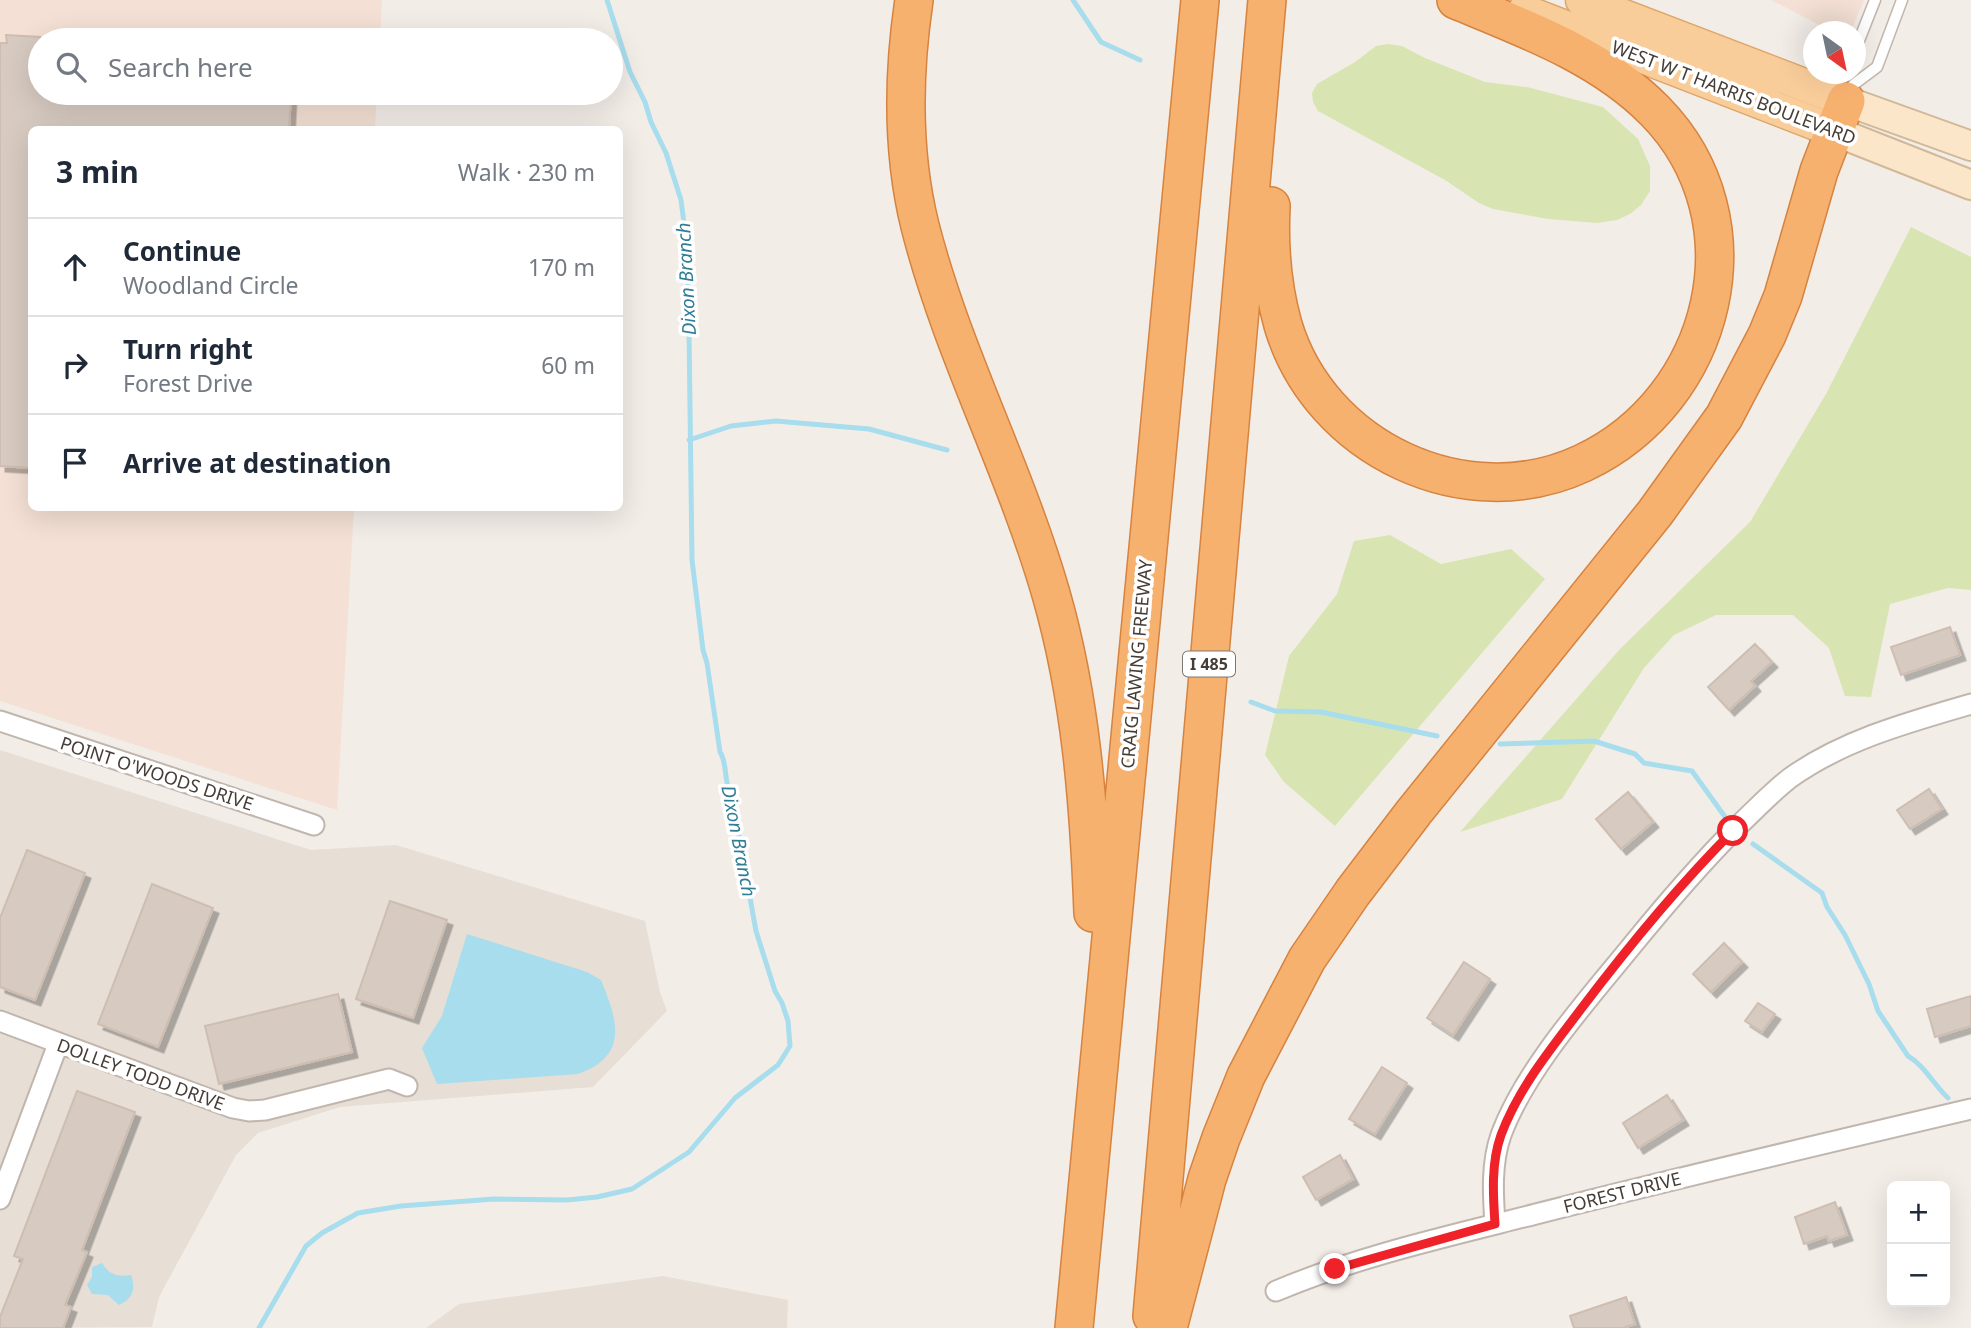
<!DOCTYPE html>
<html lang="en">
<head>
<meta charset="utf-8">
<style>
	body { margin:0; font-family:"Noto Sans",sans-serif; background:#f2f2f3; color:#1f2937 }
	.controls { position:absolute; right:21px; bottom:21px; display:grid; overflow:hidden; border-radius:10px; box-shadow:0 7px 28px #0002 }
	.controls button { width:63px; height:63px; display:grid; place-items:center; padding:0; border:0; border-bottom:2px solid #e0e1e3; background:#fff; color:#1f2937; font:35px sans-serif }
	.compass { position:absolute; left:1803px; top:21px; width:63px; height:63px; border-radius:50%; background:#fff; box-shadow:0 7px 28px #0002; rotate:147deg }
	.stop { position:absolute; width:21px; height:21px; margin:-16px; border:5px solid #ef2229; border-radius:50%; background:#fff }
	.stop.end { background:#ef2229; border-color:#fff; box-shadow:0 2px 7px #0008 }
	.list { margin:0; padding:0; list-style:none }
	h2 { display:flex; justify-content:space-between; align-items:center; height:91px; margin:0; padding:0 28px; font-size:30px }
	h2 small { font-size:23px; font-weight:400; color:#747a83 }
	.list li { display:grid; grid-template-columns:46px 1fr auto; gap:21px; align-items:center; box-sizing:border-box; height:98px; padding:0 28px; border-top:2px solid #e0e1e3 }
	.list b { display:block; font-size:26px; white-space:nowrap }
	.list p { margin:0; font-size:23px; white-space:nowrap; color:#747a83 }
	.list em { font-size:23px; font-style:normal; color:#747a83 }
	.icon { flex:none; width:38px; height:38px; fill:none; stroke:currentColor; stroke-width:2; stroke-linecap:round; stroke-linejoin:round }
	.map { position:relative; flex:none; width:1971px; height:1328px; overflow:hidden }
	.search { position:absolute; background:#fff; box-shadow:0 7px 28px #0002; left:28px; top:28px; width:595px; height:77px; display:flex; align-items:center; gap:18px; box-sizing:border-box; padding:0 24px; border-radius:38px; color:#747a83; font-size:26px }
	.panel { position:absolute; background:#fff; box-shadow:0 7px 28px #0002; left:28px; top:126px; width:595px; height:385px; border-radius:10px }
	.map>svg:first-child { display:block }
</style>
</head>
<body>
<div class="map">
<svg width="1971" height="1328" viewBox="0 0 1971 1328">
	<defs>
		<filter id="shadow"><feDropShadow dx="5.5" dy="5.5" stdDeviation="0" flood-color="#0004"/></filter>
	</defs>
	<rect width="100%" height="100%" fill="#f3ede8"/>
	<!-- residential -->
	<path fill="#e7ded6" d="M0 750 311 850 396 845 645 921 660 992 667 1011 593 1087 340 1107 258 1133 236 1155 159 1297 152 1327 0 1328Z
		M663 1276 788 1300 787 1328H426L459 1304Z"/>
	<!-- commercial -->
	<path fill="#f4e0d4" d="M0 0H382L380 40H40V93H377L375 129 32 130V508H354L337 810 0 701Z
		M1771 0H1864L1851 31 1833 32Z"/>
	<!-- green -->
	<path fill="#d8e5b2" d="M1388 44 1402 46 1425 58 1485 82 1527 87 1603 107 1638 139 1650 166V191L1641 205 1630 214 1617 220 1597 223 1548 219 1493 209 1479 203 1445 180 1318 111 1313 102 1312 93 1317 84 1355 62 1376 46Z
		M1911 227 1971 257V590L1948 588 1890 604 1871 697 1845 696 1829 648 1793 615H1716L1674 635 1644 668 1562 799 1460 832 1620 649 1750 522 1826 394Z
		M1390 535 1441 564 1511 549 1545 579 1335 826 1284 782 1265 755 1289 656 1337 594 1354 541Z"/>
	<!-- water -->
	<path fill="#a7dded" d="M467 934 587 972 601 980C617 1019 630 1056 578 1074L437 1084 422 1048 442 1016Z
		M102 1263C109 1275 118 1277 131 1275 136 1288 133 1299 119 1305L108 1295 92 1294 87 1285 92 1277V1267Z"/>
	<g fill="none" stroke-linecap="round" stroke-linejoin="round">
		<!-- stream -->
		<path stroke="#a7dded" stroke-width="5" d="M1073 0 1101 42 1140 60
			M689 440 731 426 776 421 869 429 947 450
			M1251 702 1275 711 1321 712 1437 736
			M1500 744 1594 741 1635 754 1644 763 1692 771 1728 821
			M1753 844 1822 893 1827 907 1845 935 1869 984 1878 1011 1908 1056C1924 1065 1934 1085 1948 1098
			M259 1328 306 1246 322 1233 358 1213 401 1206 494 1199 567 1200 597 1197 632 1189 689 1152 735 1098 778 1065 790 1046 788 1021 782 1003 775 991 756 931 731 793C723 781 728 764 720 752L707 663 703 650 692 560 688 254 681 200 666 153 651 122 645 102 630 72 607 0"/>
	</g>
	<!-- building -->
	<path fill="#d7cac1" stroke="#cebeb1" stroke-width="2" filter="url(#shadow)" d="M6 35 40 37V93H291L289 130H32V468L0 466V43H7Z
		M1950 627 1960 655 1901 675 1891 647Z
		M1755 644 1772 662 1751 681 1755 686 1729 710 1708 687Z
		M1929 789 1942 809 1910 829 1897 810Z
		M1628 792 1653 822 1621 849 1596 819Z
		M27 850 85 873 35 1000 0 987V918Z
		M152 884 213 908 158 1047 98 1024Z
		M390 901 447 920 413 1018 356 999Z
		M1724 943 1742 962 1711 992 1693 974Z
		M1464 962 1490 979 1453 1035 1427 1018Z
		M338 994 352 1052 219 1084 205 1026Z
		M1971 996V1026L1935 1037 1927 1009Z
		M1758 1003 1775 1014 1762 1032 1745 1021Z
		M1382 1067 1407 1083 1375 1134 1349 1119Z
		M77 1091 135 1112 82 1250 87 1252 65 1305 71 1307 63 1328H0V1317L23 1259 14 1256Z
		M1667 1095 1683 1120 1638 1148 1623 1123Z
		M1340 1155 1353 1179 1316 1200 1303 1177Z
		M1835 1202 1847 1235 1829 1241 1827 1236 1804 1244 1795 1217Z
		M1626 1297 1635 1324 1623 1328H1574L1570 1316Z"/>
	<g fill="none" stroke-linecap="round" stroke-linejoin="round">
		<!-- lane casing -->
		<g stroke="#c1b6ae" stroke-width="13">
			<path id="lane" d="M1856 48 1875 0
				M1849 94 1853 85 1877 67 1902 0"/>
		</g>
		<!-- street casing -->
		<g stroke="#c1b6ae" stroke-width="23">
			<path id="street" d="M0 721 314 825
				M0 1021 233 1108 249 1111 265 1110 389 1079 407 1086
				M0 1199 58 1044
				M1495 1224C1493 1195 1491 1163 1501 1135 1525 1070 1586 1002 1630 948 1665 905 1700 864 1739 825 1756 809 1772 792 1790 778 1843 740 1909 722 1971 704
				M1276 1291C1359 1256 1449 1236 1536 1214 1681 1177 1826 1143 1971 1109"/>
		</g>
		<!-- secondary casing -->
		<g stroke="#d1b899" stroke-width="32">
			<path id="secondary" d="M1846 101 1971 146
				M1834 131 1971 185"/>
		</g>
		<!-- primary casing -->
		<g stroke="#dea66b" stroke-width="35">
			<path id="primary" d="M1582 0 1846 101
				M1524 11 1834 131"/>
		</g>
		<!-- highway casing -->
		<g stroke="#d6833f" stroke-width="40">
			<path id="highway" d="M914 0C903 74 902 153 920 226 952 352 1015 469 1051 594 1081 698 1089 805 1093 913
				M1271 206C1269 246 1272 286 1283 325 1320 449 1466 518 1583 463 1717 400 1762 220 1655 111 1601 56 1526 29 1456 0
				M1152 1316 1267 0
				M1074 1328 1200 0
				M1168 1328 1207 1179 1221 1138 1246 1076 1307 959 1353 892 1414 812 1655 513 1724 417 1767 335 1783 296 1819 171 1846 101"/>
		</g>
		<!-- lane -->
		<use href="#lane" stroke="#fff" stroke-width="10"/>
		<!-- street -->
		<use href="#street" stroke="#fff" stroke-width="19"/>
		<!-- secondary -->
		<use href="#secondary" stroke="#fce6c9" stroke-width="28"/>
		<!-- primary -->
		<use href="#primary" stroke="#f9cd9a" stroke-width="32"/>
		<!-- highway -->
		<use href="#highway" stroke="#f7b16f" stroke-width="37"/>
	</g>
	<g fill="none" stroke-linecap="round" stroke-linejoin="round">
		<!-- route -->
		<path stroke="#ef2229" stroke-width="9" d="M1335 1269 1495 1224C1493 1195 1491 1163 1501 1135 1519 1087 1551 1049 1581 1009 1628 947 1678 886 1733 831"/>
	</g>
	<g text-anchor="middle" dominant-baseline="central" stroke-width="7" stroke-linejoin="round" paint-order="stroke">
		<!-- shield labels -->
		<rect fill="#fff" stroke="#7e7773" stroke-width="2" x="1183" y="651.5" width="52" height="25" rx="5"/>
		<g font-size="16" font-weight="bold" fill="#463d37">
			<text x="1209" y="664">I 485</text>
		</g>
		<!-- street labels -->
		<g font-size="18" fill="#463d37" stroke="#fff">
			<text transform="translate(1734 92) rotate(21)">WEST W T HARRIS BOULEVARD</text>
			<text transform="translate(1136 664) rotate(-85)">CRAIG LAWING FREEWAY</text>
			<text transform="translate(157 773) rotate(18)">POINT O'WOODS DRIVE</text>
			<text transform="translate(141 1074) rotate(20)">DOLLEY TODD DRIVE</text>
			<text transform="translate(1622 1192) rotate(-14)">FOREST DRIVE</text>
		</g>
		<!-- water labels -->
		<g font-size="19" font-style="italic" fill="#307d96" stroke="#fff">
			<text transform="translate(686 279) rotate(-93)">Dixon Branch</text>
			<text transform="translate(739 841) rotate(79)">Dixon Branch</text>
		</g>
	</g>
</svg>
<div class="controls">
<button>+</button>
<button>−</button>
</div>
<svg class="compass" viewBox="-18 -18 36 36"><path d="M0-13l5 13h-10z" fill="#e53935"/><path d="M0 13l5-13h-10z" fill="#747a83"/></svg>
<div class="stop" style="left:1733px;top:831px"></div>
<div class="stop end" style="left:1335px;top:1269px"></div>
<div class="search"><svg class="icon" aria-label="search" viewBox="0 0 24 24"><circle cx="10" cy="10" r="6"/><path d="M15 15l6 6"/></svg>Search here</div>
<section class="panel">
<h2>3 min<small>Walk · 230 m</small></h2>
<ul class="list">
<li><svg class="icon" aria-label="ahead" viewBox="0 0 24 24"><path d="M12 20V5M6 11l6-6 6 6"/></svg><div><b>Continue</b><p>Woodland Circle</p></div><em>170 m</em></li>
<li><svg class="icon" aria-label="right" viewBox="0 0 24 24"><path d="M7 20v-9h11M14 6l5 5-5 5"/></svg><div><b>Turn right</b><p>Forest Drive</p></div><em>60 m</em></li>
<li><svg class="icon" aria-label="arrive" viewBox="0 0 24 24"><path d="M6 21V4h12l-3 4 3 4H6"/></svg><div><b>Arrive at destination</b></div></li>
</ul>
</section>
</div>
</body>
</html>
